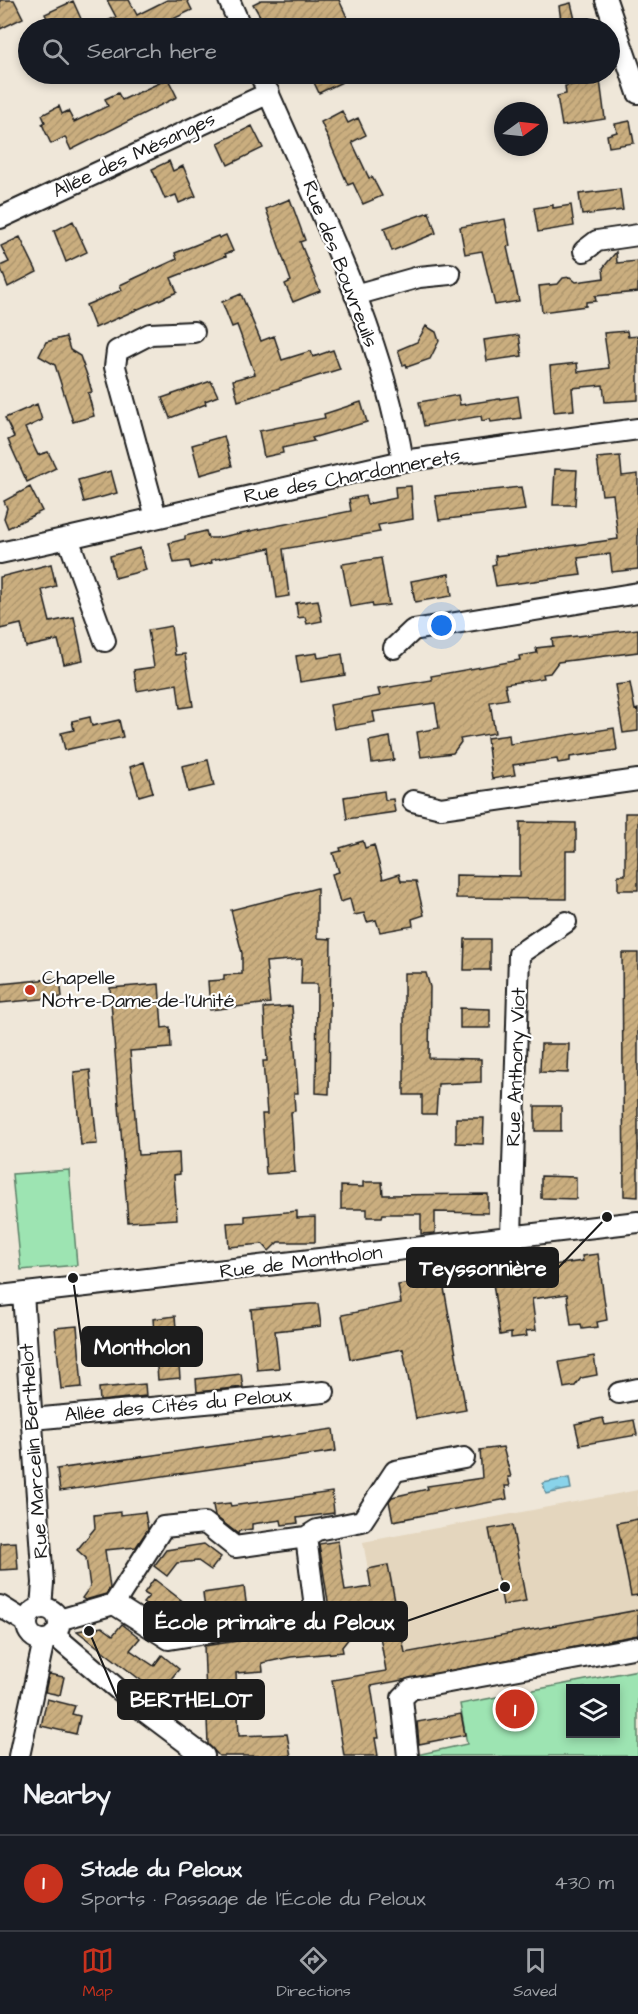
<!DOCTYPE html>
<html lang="en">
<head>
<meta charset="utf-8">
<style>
	body { margin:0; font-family:"Architects Daughter",sans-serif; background:#242831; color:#f1f3f6 }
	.controls { position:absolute; right:18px; bottom:18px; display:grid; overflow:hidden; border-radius:0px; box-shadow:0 3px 9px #0003 }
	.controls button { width:54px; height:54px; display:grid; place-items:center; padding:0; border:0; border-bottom:2px solid #363941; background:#171b24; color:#f1f3f6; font:30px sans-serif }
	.compass { position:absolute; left:494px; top:102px; width:54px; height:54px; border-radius:50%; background:#171b24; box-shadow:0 3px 9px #0003; rotate:75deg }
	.you { position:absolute; left:442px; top:626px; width:21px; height:21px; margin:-15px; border:4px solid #fff; border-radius:50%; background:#1a73e8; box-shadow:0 0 0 9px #1a73e833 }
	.badge { display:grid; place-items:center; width:39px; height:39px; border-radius:50%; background:#c8321e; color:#fff; font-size:20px; font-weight:700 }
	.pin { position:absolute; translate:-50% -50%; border:3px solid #fff; box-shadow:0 2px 6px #0006 }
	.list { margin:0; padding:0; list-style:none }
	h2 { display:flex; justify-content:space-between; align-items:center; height:78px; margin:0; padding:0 24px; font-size:26px }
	h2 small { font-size:20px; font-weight:400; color:#9ea1a6 }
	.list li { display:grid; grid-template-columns:39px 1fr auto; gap:18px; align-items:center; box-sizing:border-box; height:96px; padding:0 24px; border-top:2px solid #363941 }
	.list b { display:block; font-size:22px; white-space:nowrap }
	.list p { margin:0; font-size:20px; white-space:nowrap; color:#9ea1a6 }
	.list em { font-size:20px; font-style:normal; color:#9ea1a6 }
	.icon { flex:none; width:33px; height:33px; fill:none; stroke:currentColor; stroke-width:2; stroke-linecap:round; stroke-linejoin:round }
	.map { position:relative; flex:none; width:638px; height:1756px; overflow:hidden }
	.search { position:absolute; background:#171b24; box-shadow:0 3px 9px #0003; left:18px; right:18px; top:18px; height:66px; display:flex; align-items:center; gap:15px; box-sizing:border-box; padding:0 21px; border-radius:33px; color:#9ea1a6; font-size:22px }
	.sheet { height:174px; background:#171b24 }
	nav { display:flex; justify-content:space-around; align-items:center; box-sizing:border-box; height:84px; border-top:2px solid #363941; background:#171b24; font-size:16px; color:#9ea1a6 }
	nav a { display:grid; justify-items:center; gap:3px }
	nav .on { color:#c8321e }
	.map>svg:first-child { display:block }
</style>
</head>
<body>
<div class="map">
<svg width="638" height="1756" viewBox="0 0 638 1756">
	<defs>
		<pattern id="water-waves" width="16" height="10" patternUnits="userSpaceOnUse" patternTransform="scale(1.5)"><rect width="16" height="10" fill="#89d3ea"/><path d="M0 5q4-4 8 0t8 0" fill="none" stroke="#76b5c8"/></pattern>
		<pattern id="building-hatch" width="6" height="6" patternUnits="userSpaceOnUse" patternTransform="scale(1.5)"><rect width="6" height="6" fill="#caae7f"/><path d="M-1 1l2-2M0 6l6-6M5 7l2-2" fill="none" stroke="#ad956d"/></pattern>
	</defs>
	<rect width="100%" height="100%" fill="#efe7d9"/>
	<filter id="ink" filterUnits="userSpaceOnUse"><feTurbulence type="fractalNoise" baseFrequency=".0167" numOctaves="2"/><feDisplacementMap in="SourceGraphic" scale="12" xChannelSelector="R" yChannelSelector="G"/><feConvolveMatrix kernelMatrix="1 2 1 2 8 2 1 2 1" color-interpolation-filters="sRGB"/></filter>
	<g filter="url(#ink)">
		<!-- built -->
		<path fill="#e4d6be" d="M638 1490V1635L389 1684 363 1542Z"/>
		<!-- garden -->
		<path fill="#9de4b2" stroke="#5c8067" stroke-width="1.5" fill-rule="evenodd" d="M69 1170 77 1265 21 1270 12 1174Z
			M638 1670V1756H412L467 1744 460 1704ZM570 1688H616V1734H570Z"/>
		<!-- water -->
		<path fill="url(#water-waves)" stroke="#5d8a98" stroke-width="1.5" d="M569 1478 571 1489 546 1494 543 1483Z"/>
		<!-- building -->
		<path fill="url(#building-hatch)" stroke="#1c1c1c" stroke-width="1.5" d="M0 0H14L23 18 0 29Z
			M107 0H129L137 15 167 0H187L192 10 173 19 179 28H92L116 17Z
			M261 0H339L352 28H267L253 4Z
			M73 1 82 21 66 28H52L45 14Z
			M571 3 577 28H562L559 6Z
			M310 74H359L319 93Z
			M168 79 177 97 71 150 65 137 51 144 42 124 45 122 42 115 59 106 62 114 68 111 74 122 108 106 105 99 118 93 122 100Z
			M600 80 605 119 562 126 557 96 566 94 565 86Z
			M342 111 348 123 358 118 366 135 352 142 369 178 372 177 382 196 363 204 353 183 348 185 321 122Z
			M630 121 634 143 609 147 607 135 617 132 615 124Z
			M252 126 263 148 228 165 218 143Z
			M169 161 173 171 183 166 196 196 179 203 176 195 165 199 152 169Z
			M620 189 623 210 582 215 579 194Z
			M290 199 305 240 300 242 320 291 293 302 285 284 291 281 266 209Z
			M553 205V208L571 205 574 226 538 232 534 208Z
			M429 212 436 233 392 251 384 228Z
			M505 219 510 246 507 247 519 301 495 305 482 251 465 254 460 227Z
			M73 221 87 252 66 262 54 231Z
			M226 235 233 251 225 254 226 256 171 278 177 292 95 328 86 305 122 290 120 285 177 259 175 253 218 236 219 238Z
			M20 237 37 272 8 287 0 266 9 262 1 246Z
			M616 252 617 263 638 261V292L595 296 596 301 586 302V306L542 312 539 286 558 284 563 278 570 277 576 282 604 278 603 268Z
			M241 294 261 341 274 336 282 360 311 351 313 357 333 350 340 369 238 401 233 380 255 374 237 325 232 327 222 302Z
			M426 326 436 332 439 341 430 359 407 367 406 364 403 365 398 350 417 342Z
			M627 331 628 337 638 336V400L605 402 603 385 572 388 574 410 554 412 550 366 577 363 578 372 609 368 604 333Z
			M519 335 522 356 487 361 484 340Z
			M66 337 70 350 80 356 87 375 92 392 88 393 94 416 73 422 55 365 39 356 46 342Z
			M211 381 218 396 205 401 206 404 170 418 162 398Z
			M458 395 460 405 518 396 521 418 491 422 490 419 482 421 481 416 424 426 419 402Z
			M361 402 367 422 312 438 314 441 282 448 283 453 264 457 259 431 325 418 324 414Z
			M37 404 42 420 25 428 38 455 48 452 56 468 27 482 8 440 14 437 5 418Z
			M224 436 232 466 200 475 192 445Z
			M620 456 622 476 638 474V569L612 572 610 554 578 558 581 575 496 586 492 565 496 564 495 556 618 539 613 494 602 495 597 458Z
			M555 469 577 470 575 505H553Z
			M111 471 117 493 84 502 78 480Z
			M411 486 413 519 378 525 380 532 283 549 289 596 277 598 270 548 211 560 212 563 191 568 189 561 174 563 169 543 185 539V536L206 531 208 538H216L351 511 349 499 365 496 367 504 396 498 395 487Z
			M30 487 42 511 8 528 4 518 7 508 4 501Z
			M521 487 525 510 439 520 435 496Z
			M140 548 146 570 115 578 110 556Z
			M381 558 389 605 373 607 372 603 350 607 342 564Z
			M51 564 56 586 42 590 50 622 74 617 83 660 64 664 58 640 26 647 21 624 0 629V577Z
			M449 574 452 596 415 602 411 581Z
			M318 600 322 621 307 624 305 617 298 618 296 603Z
			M171 626 175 655 185 654 193 706 180 708 177 684 137 691 134 670 154 667 148 630Z
			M638 629V652L558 662 550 673 543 674 544 678 505 684 508 699 490 702 495 733 460 739 461 742 453 753 421 757 417 732 439 728 435 703 373 712 375 722 334 729 330 705 380 696 378 689 432 680 431 676 520 660 519 656 537 653 536 648 553 646 552 639Z
			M317 653 318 658 342 654 345 675 300 682 296 656Z
			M630 683 635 710 638 709V731L623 733 615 685Z
			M90 717 92 726 119 720 123 737 65 750 61 733 74 730 72 721Z
			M614 728 617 750 570 757V761L558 763 557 759 513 765 515 775 492 779 487 738 509 735 510 744Z
			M390 737 394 760 372 763 369 741Z
			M208 760 214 786 188 792 182 766Z
			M144 762 153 792 139 796 130 767Z
			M384 791 385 800 393 799 395 812 347 819 344 797Z
			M625 813H638V890H618V875H625Z
			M520 822 576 823V851H566V899L456 898V875L520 876Z
			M363 841 365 848 374 845 383 879 399 874 401 881H416L424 915 412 919 413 926 380 932 376 920 367 922 364 913 354 915 350 899 340 902 332 874 339 872 333 853 341 851 340 848Z
			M317 888V938L331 939 329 1094 316 1093 317 984H301L302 959 266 962 270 1003 210 1010 208 981 224 980V975L242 974V953L231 910Z
			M465 939H490V970H464Z
			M622 953H638V1197L624 1196Z
			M404 973H426L430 987 429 1058 481 1059V1082L438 1084 436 1114H422V1095H404Z
			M60 978 62 997 0 1003V984Z
			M159 984 162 1028 170 1027 171 1048 130 1051 138 1155 179 1153 180 1174 174 1175 177 1219 128 1222 110 988Z
			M292 1006 298 1093H294L295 1111 291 1112 295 1172 266 1174 262 1114H267L263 1061H267L264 1008Z
			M460 1008 490 1009V1028H460Z
			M541 1044H569L568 1073 540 1072Z
			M90 1070 97 1144 81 1145 74 1072Z
			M535 1106H561V1131H535Z
			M456 1118H484L483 1144 456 1143Z
			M541 1176 576 1177V1199L541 1198Z
			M363 1182H382L383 1195 488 1194V1213L435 1212V1233L421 1234V1214H383L382 1217H367V1209H341V1186L363 1187Z
			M297 1211V1218L315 1217V1242H278L269 1251 263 1244 229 1247 227 1223 245 1222V1216Z
			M598 1254 607 1320 597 1322 598 1327 582 1329 581 1324 571 1325 567 1294 532 1299 536 1330 526 1331 527 1336 511 1338V1333L500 1335 491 1268 508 1266V1271L583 1261 582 1256Z
			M442 1277 466 1410 416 1419 403 1349 350 1359 342 1315 401 1303 398 1285Z
			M310 1304H318L321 1326 275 1331 279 1368 257 1370 251 1309Z
			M175 1316 180 1378 158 1380 153 1319Z
			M77 1326 82 1387 61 1389 55 1328Z
			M594 1356 597 1375 581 1378 575 1386 564 1388 559 1362Z
			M241 1374 243 1387 197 1392 196 1379Z
			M145 1384 146 1396 100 1401 99 1388Z
			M603 1418 605 1425 634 1420 637 1435 580 1445 575 1424Z
			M333 1429 336 1451 60 1491 57 1469Z
			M503 1447 511 1477H508L510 1486H505L507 1499 393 1521 389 1501 392 1497 428 1489 427 1486 482 1478 480 1450Z
			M332 1492 334 1513 297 1518 298 1523 282 1525 281 1520 252 1524V1529L239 1531 238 1534 215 1516 213 1505 230 1503 231 1506Z
			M120 1512V1515L145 1512 148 1529 136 1547 105 1550 110 1588 106 1594 85 1600 82 1598 90 1587 86 1558 77 1550 95 1528 94 1515Z
			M638 1519V1595L631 1596 617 1523Z
			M512 1525 526 1601 503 1605 489 1529Z
			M338 1541 345 1591 371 1587 368 1569 388 1565 405 1653 638 1610V1635L371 1686 379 1738H375L378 1756H344L332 1680 386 1671 379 1630 353 1633 342 1647 343 1652 291 1657 262 1663 263 1671 236 1673 239 1736 287 1734 291 1756H219L208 1744 204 1646 332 1627 319 1544Z
			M16 1542 18 1569 0 1570V1543Z
			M204 1544 221 1557 211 1570 198 1561 177 1563 167 1576 154 1566 166 1550Z
			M154 1579 190 1607 175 1626 151 1613 153 1610 143 1603 149 1596 144 1593Z
			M244 1587 247 1609 237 1611 238 1616 209 1620V1618H206L203 1593Z
			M122 1624 140 1638 130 1650 154 1666 162 1655 179 1669 170 1680 179 1687 168 1701 77 1631 102 1627 113 1635Z
			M49 1674 64 1677 60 1695 45 1692Z
			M47 1699 75 1706 72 1714 80 1716 76 1734 41 1726Z
			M461 1714 465 1735 419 1744 417 1722Z"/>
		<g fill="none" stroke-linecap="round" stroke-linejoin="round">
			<!-- minor casing -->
			<g stroke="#1c1c1c" stroke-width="24">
				<path id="minor" d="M229 0 241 28
					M606 0 638 93
					M260 74C314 200 380 324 403 461
					M0 218 269 93
					M584 251 597 241 638 235
					M355 295 419 277 450 274
					M156 517 115 367 117 351 150 334 194 332
					M68 538 403 461 638 429
					M0 553 68 538 105 641
					M394 648 413 630 638 593
					M413 801 441 808 638 780
					M511 1237 519 954 566 922
					M23 1294 43 1583 41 1607
					M0 1296 638 1222
					M619 1393 638 1389
					M32 1419 324 1392
					M114 1604 169 1639 316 1615 306 1537
					M0 1606 26 1622
					M27 1624a16 16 0 1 1 32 0a16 16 0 1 1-32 0Z
					M59 1620 114 1604 163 1527 205 1523 235 1547 306 1537 317 1530 362 1521 395 1471 464 1458
					M54 1635 140 1708 204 1756
					M19 1756 44 1640
					M408 1756 402 1698 411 1689 638 1647"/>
			</g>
			<!-- minor -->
			<use href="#minor" stroke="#fff" stroke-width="20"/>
		</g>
	</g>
	<!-- markers -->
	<circle fill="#c8321e" stroke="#fff" stroke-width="2" cx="30" cy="990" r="6"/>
	<g text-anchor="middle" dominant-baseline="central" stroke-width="4.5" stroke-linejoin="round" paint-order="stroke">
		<!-- street labels -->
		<g font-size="20" fill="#1c1c1c" stroke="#fff">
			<text transform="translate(134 155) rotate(-25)">Allée des Mésanges</text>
			<text transform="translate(340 264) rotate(69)">Rue des Bouvreuils</text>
			<text transform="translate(352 476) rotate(-11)">Rue des Chardonnerets</text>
			<text transform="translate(516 1067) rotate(-88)">Rue Anthony Viot</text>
			<text transform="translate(301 1262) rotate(-7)">Rue de Montholon</text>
			<text transform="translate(178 1405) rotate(-5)">Allée des Cités du Peloux</text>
			<text transform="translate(34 1451) rotate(-94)">Rue Marcelin Berthelot</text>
		</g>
		<!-- poi labels -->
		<g font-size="20" fill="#1c1c1c" stroke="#fff" text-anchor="start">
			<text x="42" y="978">Chapelle<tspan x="42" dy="23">Notre-Dame-de-l'Unité</tspan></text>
		</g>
	</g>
	<!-- callouts -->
	<path fill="none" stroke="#1c1c1c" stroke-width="2" d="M607 1217L558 1268M73 1278L82 1346M505 1587L407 1621M89 1631L118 1700"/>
	<g fill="#1c1c1c" stroke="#fff" stroke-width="2">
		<circle cx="607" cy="1217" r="6"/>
		<circle cx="73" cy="1278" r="6"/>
		<circle cx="505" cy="1587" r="6"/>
		<circle cx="89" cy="1631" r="6"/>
	</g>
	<g fill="#1c1c1c" stroke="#1c1c1c" stroke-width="2">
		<rect x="407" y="1248" width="151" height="39" rx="6"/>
		<rect x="82" y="1327" width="120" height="39" rx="6"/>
		<rect x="144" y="1602" width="263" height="39" rx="6"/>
		<rect x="118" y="1680" width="146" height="39" rx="6"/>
	</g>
	<g font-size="21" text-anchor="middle" font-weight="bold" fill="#fff">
		<text x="483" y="1275">Teyssonnière</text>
		<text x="142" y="1354">Montholon</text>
		<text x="275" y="1629">École primaire du Peloux</text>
		<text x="191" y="1707">BERTHELOT</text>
	</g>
</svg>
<div class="controls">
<button><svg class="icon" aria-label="layers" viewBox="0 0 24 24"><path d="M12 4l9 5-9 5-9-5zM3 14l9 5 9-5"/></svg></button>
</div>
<svg class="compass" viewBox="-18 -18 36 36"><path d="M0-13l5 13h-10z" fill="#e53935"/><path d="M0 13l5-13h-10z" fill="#9ea1a6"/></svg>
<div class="you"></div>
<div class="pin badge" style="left:515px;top:1709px">1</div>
<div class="search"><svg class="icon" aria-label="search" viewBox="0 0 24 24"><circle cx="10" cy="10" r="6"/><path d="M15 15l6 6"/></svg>Search here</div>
</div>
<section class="sheet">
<h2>Nearby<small></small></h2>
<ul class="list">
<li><span class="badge">1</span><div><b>Stade du Peloux</b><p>Sports · Passage de l'École du Peloux</p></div><em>430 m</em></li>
</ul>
</section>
<nav>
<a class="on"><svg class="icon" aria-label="map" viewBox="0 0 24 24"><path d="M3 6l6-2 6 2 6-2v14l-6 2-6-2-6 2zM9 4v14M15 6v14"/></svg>Map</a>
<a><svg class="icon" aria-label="directions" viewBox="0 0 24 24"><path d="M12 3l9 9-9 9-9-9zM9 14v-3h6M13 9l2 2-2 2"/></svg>Directions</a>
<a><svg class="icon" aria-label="saved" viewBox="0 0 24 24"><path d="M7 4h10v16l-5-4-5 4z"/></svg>Saved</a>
</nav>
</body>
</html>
